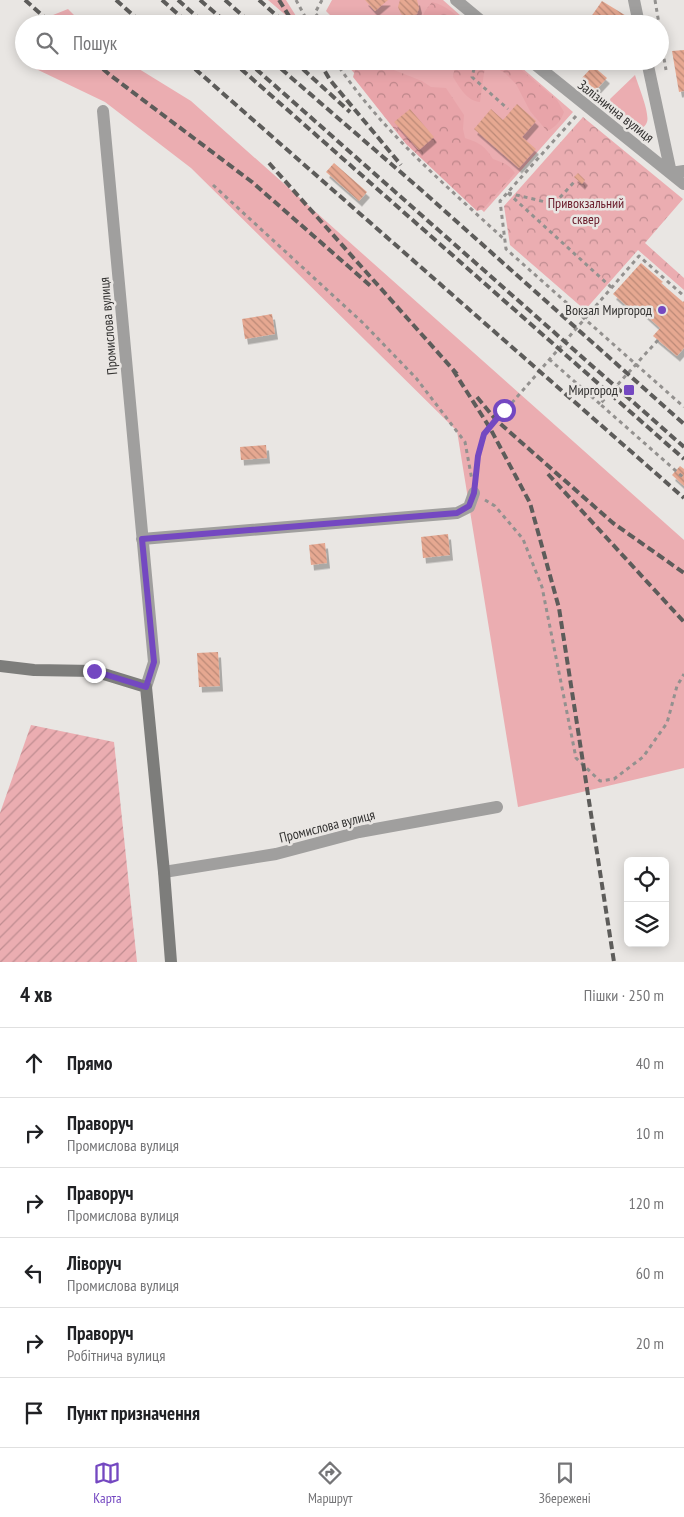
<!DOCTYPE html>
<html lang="uk">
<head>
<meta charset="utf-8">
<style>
	body { margin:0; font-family:"PT Sans Narrow",sans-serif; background:#f2f2f2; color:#202124 }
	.controls { position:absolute; right:15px; bottom:15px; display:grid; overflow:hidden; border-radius:8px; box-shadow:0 2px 12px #0003 }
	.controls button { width:45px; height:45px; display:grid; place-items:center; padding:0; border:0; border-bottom:1px solid #e0e0e0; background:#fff; color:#202124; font:25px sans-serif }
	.stop { position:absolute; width:15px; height:15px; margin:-11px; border:4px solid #7448c1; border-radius:50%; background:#fff }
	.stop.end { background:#7448c1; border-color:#fff; box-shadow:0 1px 5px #0008 }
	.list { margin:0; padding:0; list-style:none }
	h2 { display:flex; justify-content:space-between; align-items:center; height:65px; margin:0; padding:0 20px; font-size:21px }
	h2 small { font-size:16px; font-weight:400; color:#757577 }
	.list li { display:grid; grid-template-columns:32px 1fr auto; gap:15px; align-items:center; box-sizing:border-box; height:70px; padding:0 20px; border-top:1px solid #e0e0e0 }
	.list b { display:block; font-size:19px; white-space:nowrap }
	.list p { margin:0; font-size:16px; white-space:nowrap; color:#757577 }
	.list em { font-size:16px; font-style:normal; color:#757577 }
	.icon { flex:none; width:28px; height:28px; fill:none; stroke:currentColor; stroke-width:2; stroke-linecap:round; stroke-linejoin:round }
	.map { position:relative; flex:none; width:684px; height:962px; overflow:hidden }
	.search { position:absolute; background:#fff; box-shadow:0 2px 12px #0003; left:15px; right:15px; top:15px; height:55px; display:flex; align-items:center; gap:12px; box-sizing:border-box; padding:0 18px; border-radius:28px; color:#757577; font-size:19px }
	.sheet { height:485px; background:#fff }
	nav { display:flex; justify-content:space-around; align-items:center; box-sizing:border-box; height:70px; border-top:1px solid #e0e0e0; background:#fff; font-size:14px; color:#757577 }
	nav a { display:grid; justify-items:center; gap:2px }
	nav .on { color:#7448c1 }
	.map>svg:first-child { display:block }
</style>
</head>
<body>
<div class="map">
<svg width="684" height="962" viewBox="0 0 684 962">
	<defs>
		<pattern id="forest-crowns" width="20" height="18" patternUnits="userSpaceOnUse" patternTransform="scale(1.25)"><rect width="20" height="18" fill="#e8a4a9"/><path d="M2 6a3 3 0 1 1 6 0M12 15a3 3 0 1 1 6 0" fill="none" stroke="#bd868a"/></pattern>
		<pattern id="park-crowns" width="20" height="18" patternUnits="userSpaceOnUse" patternTransform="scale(1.25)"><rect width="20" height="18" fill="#ebadb1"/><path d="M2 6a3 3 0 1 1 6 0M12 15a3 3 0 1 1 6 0" fill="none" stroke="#bf8d91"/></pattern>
		<pattern id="garden-furrows" width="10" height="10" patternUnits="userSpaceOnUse" patternTransform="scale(1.25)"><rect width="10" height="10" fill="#ebadb1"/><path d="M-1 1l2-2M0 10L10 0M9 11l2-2" fill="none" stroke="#bf8d91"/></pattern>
		<pattern id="building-back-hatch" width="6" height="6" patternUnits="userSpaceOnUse" patternTransform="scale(1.25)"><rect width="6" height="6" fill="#e6a891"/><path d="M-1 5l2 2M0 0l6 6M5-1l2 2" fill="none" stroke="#bb8977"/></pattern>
		<filter id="shadow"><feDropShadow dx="3" dy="5.5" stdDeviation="0" flood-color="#0004"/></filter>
	</defs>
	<rect width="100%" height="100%" fill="#e9e6e3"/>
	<!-- grass -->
	<path fill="#ebadb1" d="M268 0H286L301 24H296Z
		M332 0H443L470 24H339L326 11Z
		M68 9 83 24H50L53 15Z
		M36 61H126L191 101 684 540V768L518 807 457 431 191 168 105 102 34 68Z
		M353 61H514L573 112 484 212 419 150 349 67Z
		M635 75C638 85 650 113 647 122 645 128 639 129 634 130L613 113 610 99Z"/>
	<!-- forest -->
	<path fill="url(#forest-crowns)" d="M432 2C446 5 456 15 467 24H432L423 16 425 11Z
		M362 61H371L422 81 431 87 446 88 464 115 463 129 465 138C480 143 485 146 493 159 502 162 510 165 515 173L483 209 477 211 406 144 353 77 356 67Z
		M456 61H511L557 100 564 112C561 121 555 128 547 131L530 111 516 84 505 73 487 63 484 73 480 102C467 101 460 88 453 77Z"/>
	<!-- park -->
	<path fill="url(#park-crowns)" d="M583 117 683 199 645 243 684 278V290L638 250 585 310 510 245 504 206Z"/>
	<!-- garden -->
	<path fill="url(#garden-furrows)" d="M31 725 114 742 137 962H0V813Z"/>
	<!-- building -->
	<path fill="url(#building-back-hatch)" filter="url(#shadow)" d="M365 0H388L375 11Z
		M400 0H417L419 8 417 14 407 17 401 14 398 7Z
		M602 1 628 17 623 24H586Z
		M684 50V91L679 92 672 51Z
		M593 66 607 78 595 91 581 79Z
		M517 104 536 121 522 137 536 149 519 168 474 129 491 109 503 120Z
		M410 109 434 137 419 150 394 122Z
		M334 163 367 192 359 201 326 172Z
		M578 173 585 180 582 184 574 177Z
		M641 263 663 282 661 283 683 302 684 301V348L677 356 653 336 660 328 638 308 634 312 613 294Z
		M272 314 275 334 245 339 242 319Z
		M266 445 267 458 241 460 240 447Z
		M680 466 684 469V486L672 475Z
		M448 534 450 555 423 558 421 537Z
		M325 543 327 563 311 565 309 545Z
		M218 652 220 686 199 687 197 653Z"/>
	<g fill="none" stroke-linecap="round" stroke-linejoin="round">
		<!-- path -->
		<path stroke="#93918f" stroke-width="3" stroke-dasharray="4 4" stroke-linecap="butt" d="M296 0 309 24
			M322 0 315 13 324 24
			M655 0 659 24
			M660 35 666 70
			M335 61C381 130 444 184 505 240
			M476 61 472 77 508 109
			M576 116 500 201 506 249 684 407
			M213 185 363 323 416 378 465 442 472 480
			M508 193 612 288
			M508 193 554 204 576 180
			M658 340 600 404 684 478
			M549 359 600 404
			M476 480 478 456 485 434 639 256 684 296
			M485 500 495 506 523 539 542 587 576 758 600 781 614 779 643 757 667 723 677 686 684 674"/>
		<!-- street -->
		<path stroke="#a09f9e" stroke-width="12" d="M456 0 485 24
			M634 0 639 24
			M531 61 684 184
			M647 61 671 173 684 171
			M103 111 154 662 146 687
			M142 539 457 513 469 507 474 493
			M164 872 276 854 359 832 497 807"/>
		<!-- secondary -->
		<path stroke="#7d7d7b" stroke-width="12" d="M0 666 34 670 94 671 146 687 164 872 171 962"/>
		<!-- rail -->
		<path stroke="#5d5c5a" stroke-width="4" stroke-dasharray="8 4" stroke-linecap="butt" d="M25 0 52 24
			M116 0 143 24
			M162 0 189 24
			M178 0 205 24
			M200 0 228 24
			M225 0 252 24
			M259 0 286 24
			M279 0 294 24
			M94 61 110 75 252 182 373 288
			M186 61 684 498
			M232 61 684 459
			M247 61 684 447
			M272 61 419 188 684 424
			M294 61 350 112
			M319 61 330 80 401 165
			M269 163 457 374
			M453 370 490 428 530 503 559 608 614 962
			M477 397 496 420 613 523 684 573
			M548 474 684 622"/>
	</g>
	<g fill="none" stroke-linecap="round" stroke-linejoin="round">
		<!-- route -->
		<path stroke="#7448c1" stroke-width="6" d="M94 671 146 687 154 662 142 539 457 513 469 506 474 493 478 456 484 434 504 410"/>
	</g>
	<!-- markers -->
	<g fill="#7448c1" stroke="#e9e6e3" stroke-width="2">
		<circle cx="662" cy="310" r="5"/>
		<rect x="623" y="384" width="12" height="12" rx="2.5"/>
	</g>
	<g text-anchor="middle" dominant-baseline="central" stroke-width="5" stroke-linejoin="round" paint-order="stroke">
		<!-- street labels -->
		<g font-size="14" fill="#343332" stroke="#e9e6e3">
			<text transform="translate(616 111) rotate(38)">Залізнична вулиця</text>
			<text transform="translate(108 326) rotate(-95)">Промислова вулиця</text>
			<text transform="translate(327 826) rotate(-14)">Промислова вулиця</text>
		</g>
		<!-- park labels -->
		<g font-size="14" fill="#691a29" stroke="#e9e6e3">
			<text x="586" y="203">Привокзальний<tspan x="586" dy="16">сквер</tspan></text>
		</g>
		<!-- poi labels -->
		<g font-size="14" fill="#343332" stroke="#e9e6e3" text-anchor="end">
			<text x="652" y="310">Вокзал Миргород</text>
			<text x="618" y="390">Миргород</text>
		</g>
	</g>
</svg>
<div class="controls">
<button><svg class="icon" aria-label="locate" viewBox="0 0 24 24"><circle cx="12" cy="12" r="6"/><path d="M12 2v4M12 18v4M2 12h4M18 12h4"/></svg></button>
<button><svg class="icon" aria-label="layers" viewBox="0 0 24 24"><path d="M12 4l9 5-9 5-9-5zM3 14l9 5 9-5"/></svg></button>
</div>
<div class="stop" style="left:504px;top:410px"></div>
<div class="stop end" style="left:94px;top:671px"></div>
<div class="search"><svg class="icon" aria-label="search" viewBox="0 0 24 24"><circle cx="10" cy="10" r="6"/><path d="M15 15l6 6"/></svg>Пошук</div>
</div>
<section class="sheet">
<h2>4 хв<small>Пішки · 250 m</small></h2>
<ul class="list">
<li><svg class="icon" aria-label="ahead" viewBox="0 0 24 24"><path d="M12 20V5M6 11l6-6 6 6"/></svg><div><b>Прямо</b></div><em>40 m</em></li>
<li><svg class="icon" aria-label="right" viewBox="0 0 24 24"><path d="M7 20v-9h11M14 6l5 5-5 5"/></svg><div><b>Праворуч</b><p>Промислова вулиця</p></div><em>10 m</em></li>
<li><svg class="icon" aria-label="right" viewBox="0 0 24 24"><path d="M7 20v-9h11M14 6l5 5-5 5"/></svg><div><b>Праворуч</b><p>Промислова вулиця</p></div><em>120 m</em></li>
<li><svg class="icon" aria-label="left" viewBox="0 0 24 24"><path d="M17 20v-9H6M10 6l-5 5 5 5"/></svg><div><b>Ліворуч</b><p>Промислова вулиця</p></div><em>60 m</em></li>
<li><svg class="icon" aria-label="right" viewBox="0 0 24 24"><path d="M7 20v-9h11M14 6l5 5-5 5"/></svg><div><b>Праворуч</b><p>Робітнича вулиця</p></div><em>20 m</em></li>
<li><svg class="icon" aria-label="arrive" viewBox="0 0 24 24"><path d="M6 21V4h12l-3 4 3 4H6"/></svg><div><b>Пункт призначення</b></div></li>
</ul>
</section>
<nav>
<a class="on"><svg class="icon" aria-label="map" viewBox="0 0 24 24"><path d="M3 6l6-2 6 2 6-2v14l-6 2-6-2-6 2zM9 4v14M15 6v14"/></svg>Карта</a>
<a><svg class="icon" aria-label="directions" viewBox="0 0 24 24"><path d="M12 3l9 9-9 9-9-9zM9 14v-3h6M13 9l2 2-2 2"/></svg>Маршрут</a>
<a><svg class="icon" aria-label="saved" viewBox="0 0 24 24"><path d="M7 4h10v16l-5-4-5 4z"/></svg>Збережені</a>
</nav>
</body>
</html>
